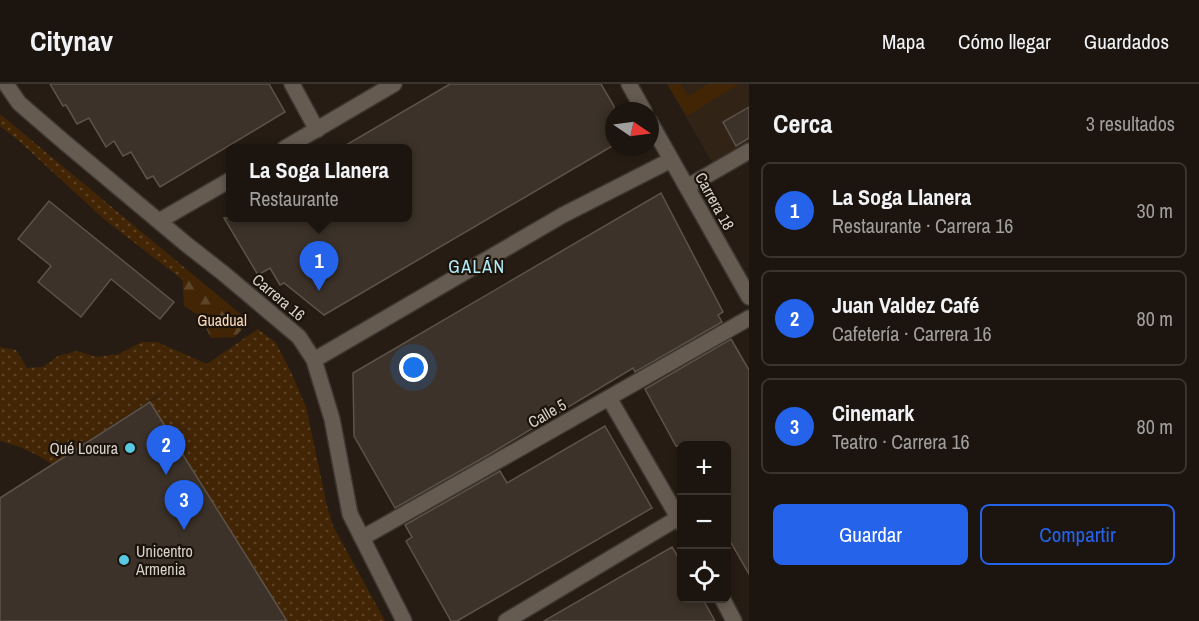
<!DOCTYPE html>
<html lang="es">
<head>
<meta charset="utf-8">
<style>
	body { margin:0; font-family:"Archivo Narrow",sans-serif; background:#251e18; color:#f1f3f6 }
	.controls { position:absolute; right:18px; bottom:18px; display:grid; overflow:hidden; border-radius:9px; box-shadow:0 3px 9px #0003 }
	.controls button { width:54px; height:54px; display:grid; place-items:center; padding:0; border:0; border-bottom:2px solid #3a342f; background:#1c150f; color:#f1f3f6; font:30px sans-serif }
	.compass { position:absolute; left:605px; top:18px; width:54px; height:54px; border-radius:50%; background:#1c150f; box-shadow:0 3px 9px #0003; rotate:103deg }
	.you { position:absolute; left:414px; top:284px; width:21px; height:21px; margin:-15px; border:4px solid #fff; border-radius:50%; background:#1a73e8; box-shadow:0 0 0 9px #1a73e833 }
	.badge { display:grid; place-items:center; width:39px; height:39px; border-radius:50%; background:#2563eb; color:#fff; font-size:20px; font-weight:700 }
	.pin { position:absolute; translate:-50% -50px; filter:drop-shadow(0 2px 3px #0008) }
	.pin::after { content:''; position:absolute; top:32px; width:21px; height:18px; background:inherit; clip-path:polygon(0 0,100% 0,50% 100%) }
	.popup { position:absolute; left:226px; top:60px; width:186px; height:78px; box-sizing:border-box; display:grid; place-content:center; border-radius:9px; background:#1c150f; filter:drop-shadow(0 2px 4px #0005); font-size:20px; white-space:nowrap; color:#a09f9e }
	.popup b { font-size:22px; color:#f1f3f6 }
	.popup::after { content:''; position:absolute; left:50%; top:100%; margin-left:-12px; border:12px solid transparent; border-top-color:#1c150f }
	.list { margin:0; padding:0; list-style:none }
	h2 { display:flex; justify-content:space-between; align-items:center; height:78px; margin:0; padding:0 24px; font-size:26px }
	h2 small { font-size:20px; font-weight:400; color:#a09f9e }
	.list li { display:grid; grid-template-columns:39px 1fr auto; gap:18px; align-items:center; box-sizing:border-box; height:96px; margin:0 12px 12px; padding:0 12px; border:2px solid #3a342f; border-radius:9px }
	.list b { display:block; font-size:22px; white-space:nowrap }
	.list p { margin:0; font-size:20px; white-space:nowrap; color:#a09f9e }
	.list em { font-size:20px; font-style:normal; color:#a09f9e }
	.actions { display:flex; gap:12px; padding:18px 24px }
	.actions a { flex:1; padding:14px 0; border:2px solid #2563eb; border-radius:9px; text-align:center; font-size:21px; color:#2563eb }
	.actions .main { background:#2563eb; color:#fff }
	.icon { flex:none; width:33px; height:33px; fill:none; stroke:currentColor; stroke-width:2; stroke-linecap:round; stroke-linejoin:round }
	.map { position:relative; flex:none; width:749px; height:537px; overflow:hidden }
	header { display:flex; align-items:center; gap:36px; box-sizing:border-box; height:84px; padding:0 30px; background:#1c150f; border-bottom:2px solid #3a342f }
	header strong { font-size:28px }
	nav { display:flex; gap:33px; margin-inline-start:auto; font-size:21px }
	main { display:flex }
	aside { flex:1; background:#1c150f }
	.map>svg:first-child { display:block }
</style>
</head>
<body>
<header>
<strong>Citynav</strong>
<nav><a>Mapa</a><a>Cómo llegar</a><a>Guardados</a></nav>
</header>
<main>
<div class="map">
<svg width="749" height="537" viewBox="0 0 749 537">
	<defs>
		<pattern id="grass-dots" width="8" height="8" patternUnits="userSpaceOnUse" patternTransform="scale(1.5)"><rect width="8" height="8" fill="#422505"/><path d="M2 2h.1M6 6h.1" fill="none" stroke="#5d4428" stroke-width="1.8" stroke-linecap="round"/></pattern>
		<pattern id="forest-firs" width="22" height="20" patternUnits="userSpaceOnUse" patternTransform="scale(1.5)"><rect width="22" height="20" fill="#422505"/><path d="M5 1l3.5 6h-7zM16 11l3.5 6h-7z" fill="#5d4428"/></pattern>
	</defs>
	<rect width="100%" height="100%" fill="#261c14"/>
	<!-- built -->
	<path fill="#312315" d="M667 0H749V29L746 24 723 38 736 62 749 54V78L721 94Z"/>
	<!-- grass -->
	<path fill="url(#grass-dots)" d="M0 30 185 184 182 188 183 196 105 136 19 57 0 42Z
		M258 245 276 259 291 288 306 323 327 422 333 442 385 537H287L150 318 169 304 52 380C35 369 20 362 0 357V263L16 266 27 284 43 283 58 272 77 267 96 273 119 270 142 258H157L207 280Z"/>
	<!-- forest -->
	<path fill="url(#forest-firs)" d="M185 184 249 237 235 253 211 254 200 232 184 222 182 188Z"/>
	<!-- garden -->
	<path fill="#422505" d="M667 0H681L688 12 708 0H739L687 32Z"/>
	<!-- building -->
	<path fill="#3c3229" stroke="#5e5349" stroke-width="1.5" d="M50 0H269L285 28 160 103 153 92 147 95 131 68 123 72 114 57 106 63 89 34 77 40 66 21 63 22Z
		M450 0H601L614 22V61L324 231 284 199 280 201 270 184 258 191 224 134H408V64H341Z
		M749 23V54L736 62 723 38Z
		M661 109 723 228 718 231 722 238 635 288 633 284 490 370 395 424 354 352 353 289Z
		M49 117 174 218 160 235 111 195 81 233 38 198 51 182 18 155Z
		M731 255 749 286V490L726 450V362H676L645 305Z
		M150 318 287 537H0V414Z
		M605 342 652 424 457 537H451L406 457 412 453 405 441 500 387 507 399Z
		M672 463 681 478V514H702L715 537H544Z"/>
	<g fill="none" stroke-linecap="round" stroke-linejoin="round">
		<!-- minor casing -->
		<g stroke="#3e3832" stroke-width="18">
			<path id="minor" d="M6 0 19 19 63 57 186 160 223 189 299 253 314 276 332 335 350 430 404 537
				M292 0 317 46
				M285 64 394 0
				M687 103 749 67
				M159 137 230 96
				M314 276 563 131 671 76
				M609 314 682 440
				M362 454 749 234
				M722 514 734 537
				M506 537 678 434"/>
		</g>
		<!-- tertiary casing -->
		<g stroke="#3e3832" stroke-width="18">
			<path id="tertiary" d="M629 0 644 27
				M650 38 749 213"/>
		</g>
		<!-- minor -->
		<use href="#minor" stroke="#665b51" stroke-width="15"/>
		<!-- tertiary -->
		<use href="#tertiary" stroke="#665b51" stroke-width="15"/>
	</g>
	<!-- markers -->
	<g fill="#57c9e2" stroke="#1c130b" stroke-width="2">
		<circle cx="130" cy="364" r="6"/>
		<circle cx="124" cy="476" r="6"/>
	</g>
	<g text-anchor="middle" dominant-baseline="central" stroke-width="4.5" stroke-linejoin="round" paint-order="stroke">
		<!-- street labels -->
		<g font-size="16" fill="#d8d2cc" stroke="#1c130b">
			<text transform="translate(715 117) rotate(61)">Carrera 18</text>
			<text transform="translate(279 213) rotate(40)">Carrera 16</text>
			<text transform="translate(547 329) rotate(-30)">Calle 5</text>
		</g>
		<!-- park labels -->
		<g font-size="16" fill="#fadabc" stroke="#1c130b">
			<text x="222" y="236">Guadual</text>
		</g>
		<!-- poi labels -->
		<g font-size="16" fill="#d8d2cc" stroke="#1c130b" text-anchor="end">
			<text x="118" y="364">Qué Locura</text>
			<text x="136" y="467" text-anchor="start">Unicentro<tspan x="136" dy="18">Armenia</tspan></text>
		</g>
		<!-- neighbourhood labels -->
		<g font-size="18" letter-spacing="1.5" fill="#b3ebf9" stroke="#1c130b">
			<text x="477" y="182">GALÁN</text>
		</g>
	</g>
</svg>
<div class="controls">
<button>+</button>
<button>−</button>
<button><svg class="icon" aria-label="locate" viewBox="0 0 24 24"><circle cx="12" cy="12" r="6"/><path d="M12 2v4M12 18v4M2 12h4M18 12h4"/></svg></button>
</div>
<svg class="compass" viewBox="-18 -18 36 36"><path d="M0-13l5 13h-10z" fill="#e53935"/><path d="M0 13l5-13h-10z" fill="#a09f9e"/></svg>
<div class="you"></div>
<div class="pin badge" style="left:319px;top:207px">1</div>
<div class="popup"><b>La Soga Llanera</b>Restaurante</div>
<div class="pin badge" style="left:166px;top:391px">2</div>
<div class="pin badge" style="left:184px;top:446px">3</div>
</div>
<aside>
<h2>Cerca<small>3 resultados</small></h2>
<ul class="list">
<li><span class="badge">1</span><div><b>La Soga Llanera</b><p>Restaurante · Carrera 16</p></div><em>30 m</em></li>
<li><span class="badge">2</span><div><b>Juan Valdez Café</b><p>Cafetería · Carrera 16</p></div><em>80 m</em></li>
<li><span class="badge">3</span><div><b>Cinemark</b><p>Teatro · Carrera 16</p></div><em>80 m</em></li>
</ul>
<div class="actions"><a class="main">Guardar</a><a>Compartir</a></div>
</aside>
</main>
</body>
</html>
